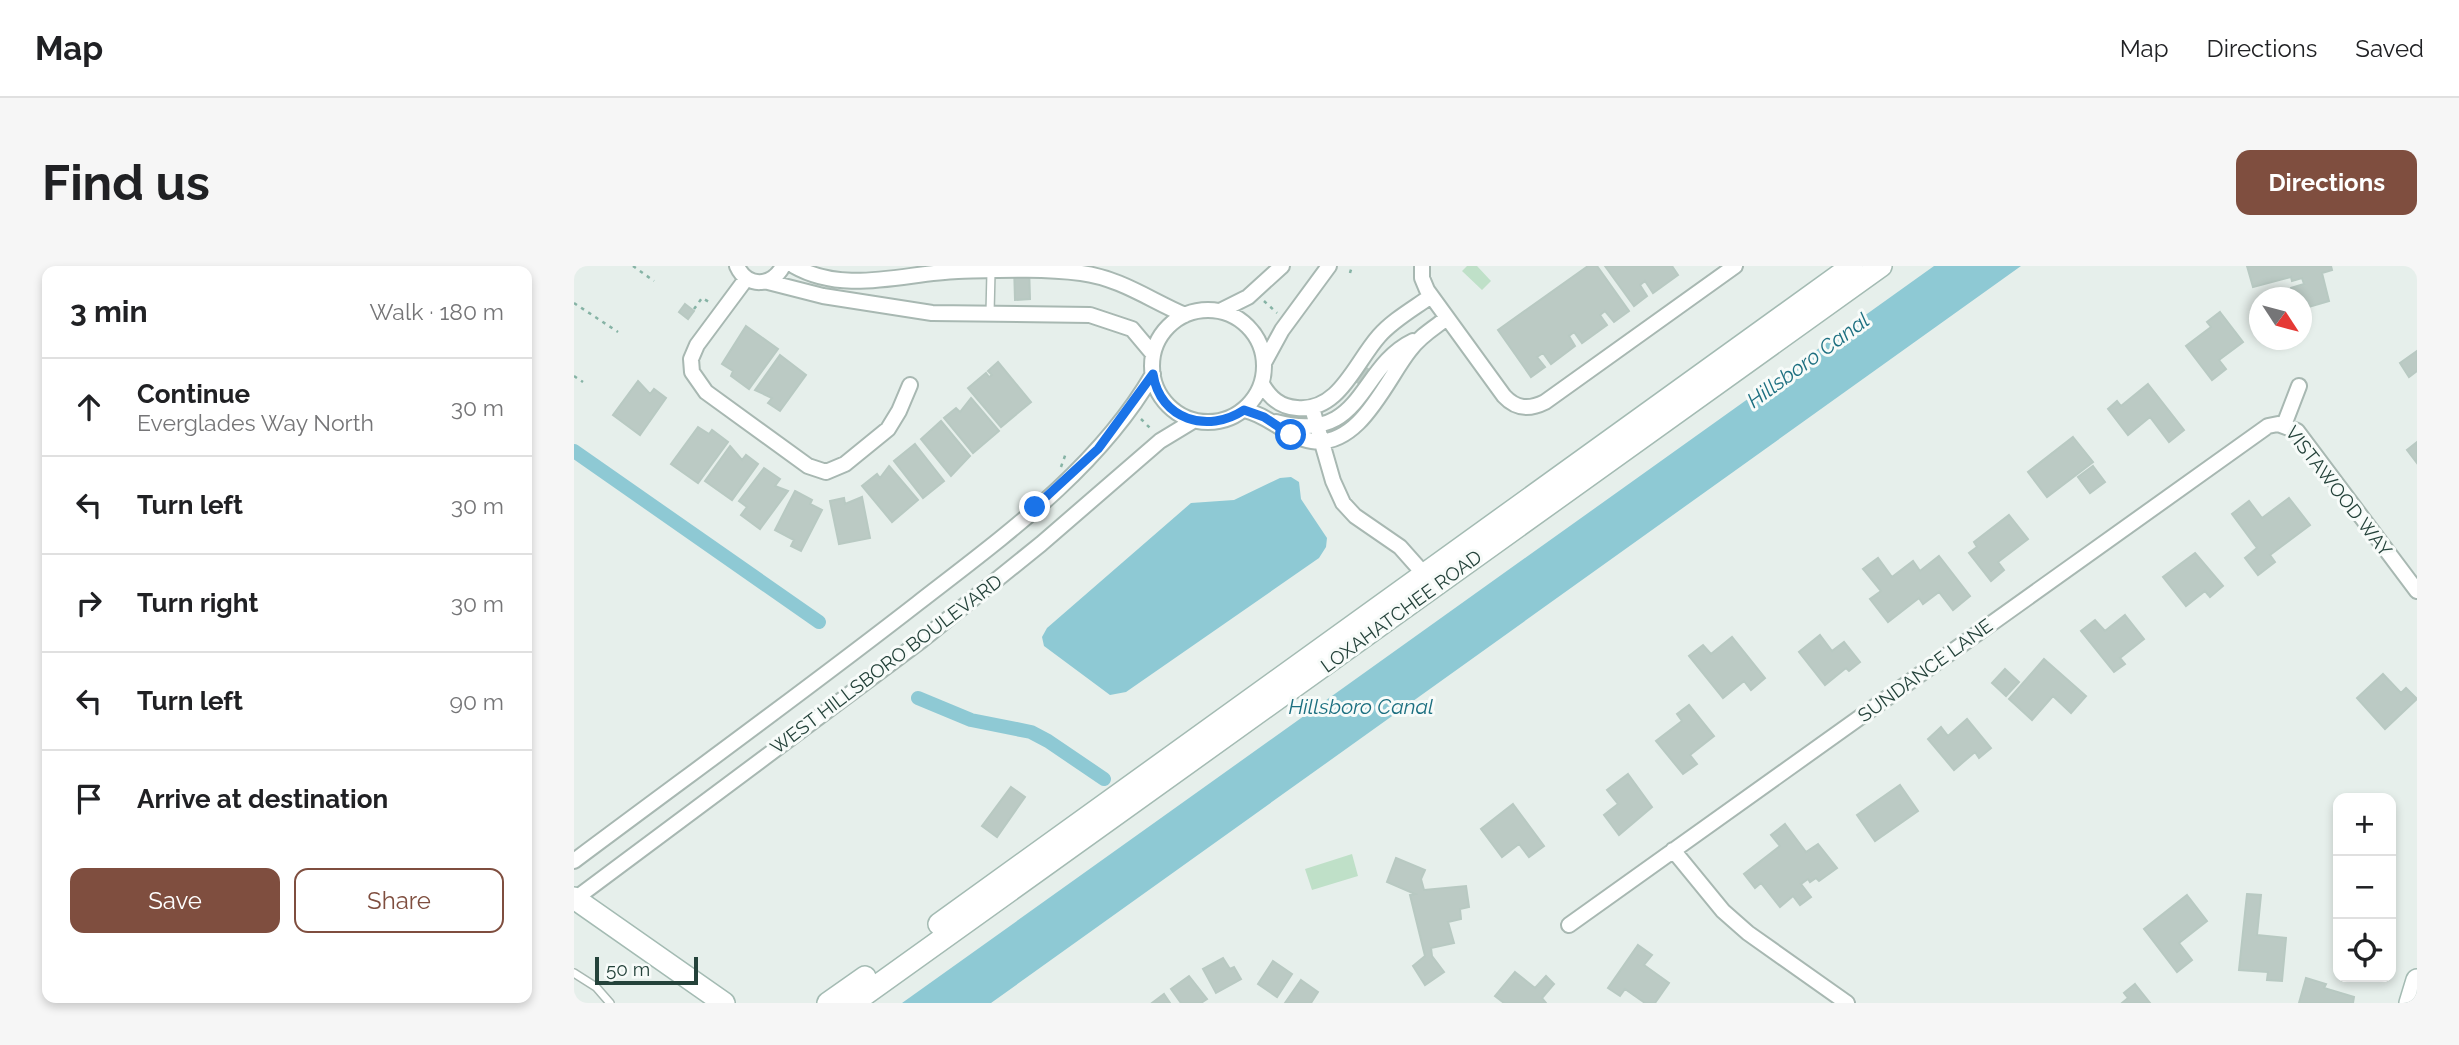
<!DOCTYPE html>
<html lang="en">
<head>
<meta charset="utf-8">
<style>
	body { margin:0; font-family:Raleway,sans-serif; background:#f6f6f6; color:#202124 }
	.controls { position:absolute; right:21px; bottom:21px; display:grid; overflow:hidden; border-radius:14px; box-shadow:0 4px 10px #0003 }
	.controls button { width:63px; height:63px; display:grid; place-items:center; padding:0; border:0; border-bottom:2px solid #e0e0e0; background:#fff; color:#202124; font:35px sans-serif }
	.compass { position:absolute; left:1675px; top:21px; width:63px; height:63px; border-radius:50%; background:#fff; box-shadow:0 4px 10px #0003; rotate:126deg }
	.scale { position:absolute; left:21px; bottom:18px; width:103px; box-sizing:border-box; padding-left:7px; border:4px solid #24423a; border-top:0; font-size:19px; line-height:24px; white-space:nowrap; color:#24423a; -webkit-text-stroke:5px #f7fbf9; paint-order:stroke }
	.stop { position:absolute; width:21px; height:21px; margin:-16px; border:5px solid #1a73e8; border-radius:50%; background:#fff }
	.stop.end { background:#1a73e8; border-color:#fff; box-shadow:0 2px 7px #0008 }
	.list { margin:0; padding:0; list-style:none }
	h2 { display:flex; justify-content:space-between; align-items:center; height:91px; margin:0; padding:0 28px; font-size:30px }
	h2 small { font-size:23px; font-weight:400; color:#757577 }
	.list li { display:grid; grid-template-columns:46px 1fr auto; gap:21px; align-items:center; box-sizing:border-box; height:98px; padding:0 28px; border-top:2px solid #e0e0e0 }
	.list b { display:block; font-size:26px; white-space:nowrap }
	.list p { margin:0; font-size:23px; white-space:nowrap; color:#757577 }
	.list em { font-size:23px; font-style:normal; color:#757577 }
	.actions { display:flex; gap:14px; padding:21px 28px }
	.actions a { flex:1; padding:16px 0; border:2px solid #7f4e3f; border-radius:14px; text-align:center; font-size:24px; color:#7f4e3f }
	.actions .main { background:#7f4e3f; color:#fff }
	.icon { flex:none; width:38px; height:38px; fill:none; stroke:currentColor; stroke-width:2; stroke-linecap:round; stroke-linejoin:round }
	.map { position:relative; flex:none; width:1843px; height:737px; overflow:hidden; border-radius:14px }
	header { display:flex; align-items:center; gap:42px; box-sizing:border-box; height:98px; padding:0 35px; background:#fff; border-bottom:2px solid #e0e0e0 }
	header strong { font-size:33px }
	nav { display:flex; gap:38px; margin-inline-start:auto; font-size:24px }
	.intro { display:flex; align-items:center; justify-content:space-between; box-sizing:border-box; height:168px; padding:0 42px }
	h1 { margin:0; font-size:49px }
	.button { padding:18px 32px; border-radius:14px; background:#7f4e3f; color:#fff; font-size:24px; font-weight:700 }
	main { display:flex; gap:42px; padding:0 42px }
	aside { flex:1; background:#fff; border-radius:14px; box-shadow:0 4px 10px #0003 }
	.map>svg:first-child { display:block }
</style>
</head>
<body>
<header>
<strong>Map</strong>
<nav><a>Map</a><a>Directions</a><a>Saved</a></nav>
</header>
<div class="intro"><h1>Find us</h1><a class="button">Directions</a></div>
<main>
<aside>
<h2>3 min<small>Walk · 180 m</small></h2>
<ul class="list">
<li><svg class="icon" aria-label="ahead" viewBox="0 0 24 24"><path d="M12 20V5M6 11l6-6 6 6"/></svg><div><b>Continue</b><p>Everglades Way North</p></div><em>30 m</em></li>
<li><svg class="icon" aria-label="left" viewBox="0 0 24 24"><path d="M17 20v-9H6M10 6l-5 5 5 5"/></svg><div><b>Turn left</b></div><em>30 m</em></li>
<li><svg class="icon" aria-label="right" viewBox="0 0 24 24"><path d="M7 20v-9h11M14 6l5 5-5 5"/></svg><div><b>Turn right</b></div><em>30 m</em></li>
<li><svg class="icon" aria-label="left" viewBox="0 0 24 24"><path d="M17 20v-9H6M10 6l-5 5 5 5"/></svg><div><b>Turn left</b></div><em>90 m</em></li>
<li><svg class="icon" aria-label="arrive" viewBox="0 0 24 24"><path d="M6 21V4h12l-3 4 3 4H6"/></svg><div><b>Arrive at destination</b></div></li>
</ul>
<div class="actions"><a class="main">Save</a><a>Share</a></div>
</aside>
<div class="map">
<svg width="1843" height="737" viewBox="0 0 1843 737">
	<rect width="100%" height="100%" fill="#e6efeb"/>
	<!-- green -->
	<path fill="#bfe0c8" d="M893 0H903L917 15 908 24 888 5Z
		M778 588 784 610 738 624 731 603Z"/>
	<!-- water -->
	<path fill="#8ec9d4" d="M1360 0H1447L417 737H328Z
		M717 211 725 216 727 233 753 272 752 281 745 292 552 426 536 429 470 380 468 371 473 362 617 237 660 234 706 212Z"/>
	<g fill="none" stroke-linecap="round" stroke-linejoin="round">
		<!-- canal -->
		<path stroke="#8ec9d4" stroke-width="14" d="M0 185 245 356
			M344 432 397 454 457 466 474 475 530 513"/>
	</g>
	<!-- building -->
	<path fill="#bbcac4" stroke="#b8c9c2" stroke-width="2" d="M440 0H455L456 33 441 34Z
		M1014 0H1023L1055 45 1040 56 1031 45 1026 49 1033 59 1008 77 1000 66 995 70 1001 80 977 98 969 87 963 91 971 101 957 111 924 64Z
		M1031 0H1098L1104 9 1079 27 1071 15 1066 19 1073 30 1060 40Z
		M1673 0H1757L1758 4 1748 7 1755 35 1728 43V32H1720L1717 22 1730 18 1728 12 1718 15 1717 11 1679 21Z
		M111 38 120 45 114 53 105 46Z
		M1646 46 1669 76 1645 94 1652 103 1638 114 1612 80 1637 61 1633 56Z
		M172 60 204 83 175 123 157 110 159 105 148 98Z
		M1843 85V105L1835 111 1826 97Z
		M206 89 232 109 206 145 194 137 198 132 181 124Z
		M424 96 457 136 427 161 394 122 412 107 415 111 418 109 414 105Z
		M791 101 798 106 789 120 781 115Z
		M64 115 76 128 80 123 92 132 66 169 39 149Z
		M1574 118 1610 164 1595 176 1576 151 1554 169 1534 143 1543 135 1547 140Z
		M397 132 425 165 399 187 370 152 382 142 386 146Z
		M367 155 396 190 377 210 347 173Z
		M124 161 135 168 138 164 154 176 124 217 97 198Z
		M1499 171 1519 196 1473 231 1454 206Z
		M1843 176V197L1833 184Z
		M341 178 370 215 349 232 320 195Z
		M156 180 168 194 172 189 184 198 158 234 131 215Z
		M315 200 344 234 318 256 288 220 303 208 306 212Z
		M1519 200 1531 216 1516 227 1504 211Z
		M190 202 206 213 201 220 214 225 186 263 167 249 173 241 165 235Z
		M221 225 238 234 236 238 248 244 227 285 217 280 220 274 201 264Z
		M288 231 296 272 265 278 256 235 270 232 271 238Z
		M1715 232 1736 259 1696 289 1701 296 1684 309 1671 292 1683 282 1658 248 1675 235 1688 252Z
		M1435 249 1454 273 1424 296 1430 304 1417 315 1395 287 1403 281 1400 276Z
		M1621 287 1649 320 1636 331 1631 325 1612 340 1589 311Z
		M1365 290 1396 330 1379 344 1365 326 1349 338 1345 332 1314 356 1296 333 1307 325 1289 303 1304 292 1318 311 1339 295 1346 305Z
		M1551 349 1570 373 1546 392 1551 398 1540 406 1507 365 1521 354 1531 365Z
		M1246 369 1258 385 1270 376 1286 396 1275 405 1272 402 1251 419 1225 386Z
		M1158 371 1191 412 1177 424 1170 415 1149 432 1115 390 1129 379 1137 388Z
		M1470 393 1512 430 1497 447 1479 430 1458 454 1435 433Z
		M1431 403 1445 416 1432 430 1418 417Z
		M1809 408 1827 427 1832 422 1843 433 1811 463 1783 432Z
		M1115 439 1140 470 1116 489 1123 498 1109 508 1082 475 1108 455 1103 448Z
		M1393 453 1417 482 1405 492 1401 486 1380 504 1354 473 1367 461 1374 470Z
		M1054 508 1078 541 1045 569 1030 549 1044 538 1033 524Z
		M1326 519 1344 545 1301 575 1283 549Z
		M437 521 451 531 423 571 408 560Z
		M939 538 970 580 955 591 945 578 928 591 907 563Z
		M1211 558 1232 586 1244 578 1263 602 1245 615 1242 612 1236 616 1234 613 1227 618 1237 631 1226 639 1219 630 1206 641 1187 617 1181 622 1170 608 1206 580 1197 569Z
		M822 592 851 604 847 613 850 624 892 620 895 641 886 643 887 653 874 656 880 677 857 682 858 690 870 706 851 719 839 700 851 690 836 629 841 628 813 616Z
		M1673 628 1687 629 1683 669 1712 672 1708 715 1693 714 1694 706 1665 704Z
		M1613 629 1633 655 1605 677 1618 694 1603 706 1570 663Z
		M1064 679 1078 689 1070 699 1095 717 1081 737H1071L1051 723 1046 730 1034 722Z
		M649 692 656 703 660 701 667 713 642 727 629 703Z
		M699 695 718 708 703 731 684 718Z
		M941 706 961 722 972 710 980 718 968 732 972 737H930L921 730Z
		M615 710 633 733 627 737H607L597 723Z
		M1732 712 1752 718 1750 722 1780 731 1779 737H1725Z
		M727 714 744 726 737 737H711Z
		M1561 718 1576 737H1548L1554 732 1550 727Z
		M590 728 596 737H578Z"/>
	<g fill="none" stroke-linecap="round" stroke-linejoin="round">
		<!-- lane casing -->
		<g stroke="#a8b8b2" stroke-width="10">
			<path id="lane" d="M416 47 417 6
				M0 707 22 721 36 737"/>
		</g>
		<!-- street casing -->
		<g stroke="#a8b8b2" stroke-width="18">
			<path id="street" d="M163 0C173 22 198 21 209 0
				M220 0C271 29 330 7 384 5 424 4 467 2 507 7 546 12 576 34 611 49
				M848 0V12L853 24 930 130C942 143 955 144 971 136L1161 0
				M172 13 123 79 117 93 118 106 132 126 234 200 252 206 271 198 314 163 325 145 336 119
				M194 16 249 30 358 47 516 49 558 63 579 88
				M578 100a56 56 0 1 1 112 0a56 56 0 1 1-112 0Z
				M646 45 674 31 708 0
				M690 97 708 64 755 0
				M688 118C696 132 706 141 723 142 765 146 781 97 805 70 819 54 839 43 857 30
				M738 142 759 215 769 237 781 250 826 281 850 308
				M670 144C695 149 712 171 738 175 786 182 812 114 836 84 846 70 860 62 873 52
				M702 156C790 179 783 102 839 75
				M1710 159 1725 120
				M1099 584 1149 645 1174 667 1273 737
				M0 595C115 509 231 425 344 337 429 271 524 203 579 108
				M1 633 348 374 467 278 586 175 619 155
				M995 659 1694 160 1704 158 1723 165 1843 325"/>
		</g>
		<!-- secondary casing -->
		<g stroke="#a4bbb3" stroke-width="24">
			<path id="secondary" d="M0 632 150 737
				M365 658 1278 0
				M254 737 291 711
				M279 737 1307 0
				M1836 737 1843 714"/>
		</g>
		<!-- path -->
		<path stroke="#86b3a5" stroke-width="2.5" stroke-dasharray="3.5 5" stroke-linecap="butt" d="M59 0 80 15
			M776 7 778 0
			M690 35 703 47
			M0 37 44 66
			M120 43 128 32 137 37
			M0 110 9 116
			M567 153 577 163
			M487 201 492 187"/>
		<!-- lane -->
		<use href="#lane" stroke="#fff" stroke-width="7"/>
		<!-- street -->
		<use href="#street" stroke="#fff" stroke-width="14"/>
		<!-- secondary -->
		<use href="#secondary" stroke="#fff" stroke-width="21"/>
	</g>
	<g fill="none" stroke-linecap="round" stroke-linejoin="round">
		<!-- route -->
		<path stroke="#1a73e8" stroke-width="9" d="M461 241 524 183 579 108C586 154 634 168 670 144L690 151 717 169"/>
	</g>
	<g text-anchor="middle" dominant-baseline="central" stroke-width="6" stroke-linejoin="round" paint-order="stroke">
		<!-- street labels -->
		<g font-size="19" fill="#24423a" stroke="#f7fbf9">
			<text transform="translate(1765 225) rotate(52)">VISTAWOOD WAY</text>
			<text transform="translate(827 345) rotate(-36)">LOXAHATCHEE ROAD</text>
			<text transform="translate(312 398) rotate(-37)">WEST HILLSBORO BOULEVARD</text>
			<text transform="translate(1351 404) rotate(-36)">SUNDANCE LANE</text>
		</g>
		<!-- water labels -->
		<g font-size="21" font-style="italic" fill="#1c6f80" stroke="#f7fbf9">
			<text transform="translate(1234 94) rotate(-36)">Hillsboro Canal</text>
			<text x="787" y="440">Hillsboro Canal</text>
		</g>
	</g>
</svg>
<div class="controls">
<button>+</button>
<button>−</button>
<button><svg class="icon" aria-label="locate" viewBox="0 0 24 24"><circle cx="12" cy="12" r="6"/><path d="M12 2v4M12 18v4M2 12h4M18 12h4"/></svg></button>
</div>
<svg class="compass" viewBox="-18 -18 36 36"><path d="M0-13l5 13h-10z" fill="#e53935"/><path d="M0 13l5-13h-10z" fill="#757577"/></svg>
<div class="scale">50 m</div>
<div class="stop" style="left:717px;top:169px"></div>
<div class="stop end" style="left:461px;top:241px"></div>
</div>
</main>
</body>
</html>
